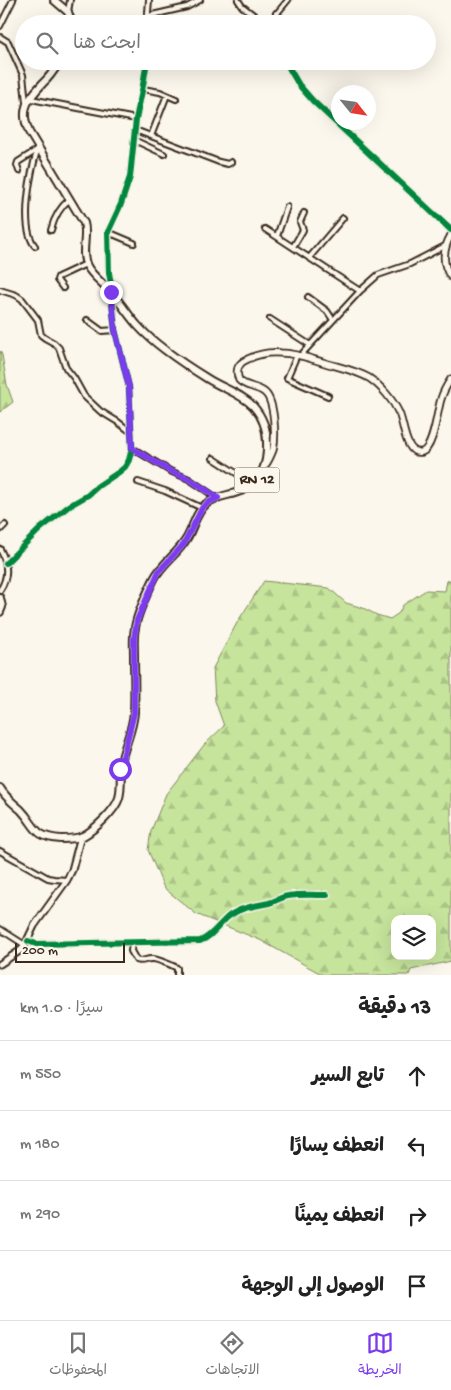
<!DOCTYPE html>
<html lang="ar">
<head>
<meta charset="utf-8">
<style>
	body { margin:0; font-family:"Gochi Hand","Playpen Sans Arabic",sans-serif; background:#f2f2f2; color:#222; direction:rtl }
	.controls { position:absolute; right:15px; bottom:15px; display:grid; overflow:hidden; border-radius:10px; box-shadow:0 5px 20px #0002 }
	.controls button { width:45px; height:45px; display:grid; place-items:center; padding:0; border:0; border-bottom:1px solid #e0e0e0; background:#fff; color:#222; font:25px sans-serif }
	.compass { position:absolute; left:331px; top:85px; width:45px; height:45px; border-radius:50%; background:#fff; box-shadow:0 5px 20px #0002; rotate:120deg }
	.scale { position:absolute; left:15px; bottom:12px; width:110px; box-sizing:border-box; padding-left:5px; border:2px solid #3b2a1e; border-top:0; font-size:14px; line-height:18px; white-space:nowrap; color:#3b2a1e; -webkit-text-stroke:4px #fbf7ec; paint-order:stroke }
	.stop { position:absolute; width:15px; height:15px; margin:-11px; border:4px solid #7c3aed; border-radius:50%; background:#fff }
	.stop.end { background:#7c3aed; border-color:#fff; box-shadow:0 1px 5px #0008 }
	.list { margin:0; padding:0; list-style:none }
	h2 { display:flex; justify-content:space-between; align-items:center; height:65px; margin:0; padding:0 20px; font-size:21px }
	h2 small { font-size:16px; font-weight:400; color:#767676 }
	.list li { display:grid; grid-template-columns:32px 1fr auto; gap:15px; align-items:center; box-sizing:border-box; height:70px; padding:0 20px; border-top:1px solid #e0e0e0 }
	.list b { display:block; font-size:19px; white-space:nowrap }
	.list em { font-size:16px; font-style:normal; color:#767676 }
	.icon { flex:none; width:28px; height:28px; fill:none; stroke:currentColor; stroke-width:2; stroke-linecap:round; stroke-linejoin:round }
	.map { position:relative; flex:none; width:451px; height:975px; overflow:hidden; direction:ltr }
	.search { position:absolute; background:#fff; box-shadow:0 5px 20px #0002; left:15px; right:15px; top:15px; height:55px; display:flex; align-items:center; gap:12px; box-sizing:border-box; padding:0 18px; border-radius:28px; color:#767676; font-size:19px }
	.sheet { height:345px; background:#fff }
	nav { display:flex; justify-content:space-around; align-items:center; box-sizing:border-box; height:70px; border-top:1px solid #e0e0e0; background:#fff; font-size:14px; color:#767676 }
	nav a { display:grid; justify-items:center; gap:2px }
	nav .on { color:#7c3aed }
	.map>svg:first-child { display:block }
</style>
</head>
<body>
<div class="map">
<svg width="451" height="975" viewBox="0 0 451 975">
	<defs>
		<pattern id="forest-firs" width="22" height="20" patternUnits="userSpaceOnUse" patternTransform="scale(1.25)"><rect width="22" height="20" fill="#c6e49c"/><path d="M5 1l3.5 6h-7zM16 11l3.5 6h-7z" fill="#abc486"/></pattern>
	</defs>
	<rect width="100%" height="100%" fill="#fbf7ec"/>
	<filter id="ink" filterUnits="userSpaceOnUse"><feTurbulence type="fractalNoise" baseFrequency=".02" numOctaves="2"/><feDisplacementMap in="SourceGraphic" scale="10" xChannelSelector="R" yChannelSelector="G"/><feConvolveMatrix kernelMatrix="1 2 1 2 8 2 1 2 1" color-interpolation-filters="sRGB"/></filter>
	<g filter="url(#ink)">
		<!-- forest -->
		<path fill="url(#forest-firs)" stroke="#80875d" fill-rule="evenodd" d="M0 351 2 355 7 385 13 402 0 412Z
			M451 580V961L411 970 409 975H323L260 940 196 914 164 888 148 850 151 831 166 794 204 745 224 726 215 701 213 668 238 621 264 581 329 588 346 603 363 608 377 615 390 619 399 613 403 605 426 590 445 591 447 581ZM395 919H432V956H395Z"/>
		<g fill="none" stroke-linecap="round" stroke-linejoin="round">
			<!-- minor casing -->
			<g stroke="#3b2a1e" stroke-width="8">
				<path id="minor" d="M238 0 242 6 265 24
					M68 12 70 0
					M276 13 287 24
					M148 16 187 7 200 0
					M147 24 149 0
					M268 24 288 0
					M0 26 13 0
					M0 37 8 42 23 75 26 102
					M285 61 299 85 313 101 451 230
					M89 62 91 61
					M143 89 160 92 176 99
					M31 99 136 119
					M135 130 219 162 228 164 231 162
					M151 136 167 95
					M134 140 164 154
					M19 171 17 165 18 162 37 150
					M265 229 360 291
					M51 230C54 218 60 207 70 199
					M108 232 134 243
					M277 236 287 207
					M35 246C19 227 31 170 38 148
					M293 247 303 230 300 222 304 213
					M309 258 343 218
					M63 288 57 280 58 277 86 264
					M0 290 16 295 22 299 38 320 41 335 45 338 54 343 59 348 66 368 74 378 84 396 100 411 118 422 131 432
					M113 293 109 273 108 232 121 204 130 177 136 119 142 91 147 61
					M308 297 327 311 333 320
					M270 319 310 345
					M87 320 102 331 115 330
					M297 355 287 378 328 396
					M300 356 360 291 378 275 410 264 445 246
					M132 448 170 471 189 479 217 498
					M213 458 253 484
					M138 482 165 491 202 508
					M0 530 5 525
					M0 549C7 562 9 577 0 590
					M6 563 40 529 69 506 88 495 98 486 119 472 125 467 129 460 132 448 129 387 115 330 112 294
					M0 851 48 878 54 879 67 880
					M0 929 25 945
					M28 941 36 944 200 941C212 937 219 924 229 916 241 907 256 906 269 903 276 901 281 897 288 896 300 894 314 895 327 895
					M132 942 131 951 136 960C143 963 146 958 153 959 157 959 174 966 177 968V975"/>
			</g>
			<!-- tertiary casing -->
			<g stroke="#3b2a1e" stroke-width="9">
				<path id="tertiary" d="M0 964 21 950 25 945 34 926 67 880 72 870 81 836"/>
			</g>
			<!-- secondary casing -->
			<g stroke="#3b2a1e" stroke-width="9">
				<path id="secondary" d="M451 235C443 249 441 263 451 277
					M266 464C269 460 271 455 273 450 276 437 275 400 264 392 256 386 245 387 239 380 235 370 238 363 248 359 258 354 270 352 281 353 295 353 309 358 322 362 338 367 355 370 369 378 381 386 393 400 399 413 404 423 405 456 422 452 434 448 437 411 441 399 443 392 447 385 451 379"/>
			</g>
			<!-- primary casing -->
			<g stroke="#3b2a1e" stroke-width="10">
				<path id="primary" d="M54 0 68 12 72 24
					M0 598 2 607 0 612
					M0 788C5 797 13 803 21 810 37 827 33 837 61 839 68 839 76 839 83 836 94 830 115 811 119 798 122 787 120 774 121 763 124 746 133 730 134 712 135 693 134 674 134 655 134 646 133 637 135 628 137 613 147 593 154 579 162 563 178 554 187 538 193 528 196 512 206 504 214 497 225 496 235 493 259 486 268 467 267 443 267 429 262 416 253 406 242 394 222 388 208 379 187 366 155 345 138 326 128 315 121 303 111 292 103 283 92 276 87 266 80 253 88 236 84 223L29 132C19 109 28 99 43 83 50 77 55 69 60 61"/>
			</g>
			<!-- minor -->
			<use href="#minor" stroke="#fbf7ec" stroke-width="4"/>
			<!-- tertiary -->
			<use href="#tertiary" stroke="#fbf7ec" stroke-width="5"/>
			<!-- secondary -->
			<use href="#secondary" stroke="#fbf7ec" stroke-width="5.5"/>
			<!-- primary -->
			<use href="#primary" stroke="#fbf7ec" stroke-width="6"/>
			<!-- cycleway casing -->
			<g stroke="#fbf7ec" stroke-width="9">
				<path id="cycleway" d="M285 61 299 85 313 101 451 230
					M113 294 109 273 108 232 121 204 130 177 136 119 142 91 147 61
					M6 563 40 529 69 506 88 495 98 486 119 472 125 467 129 460 132 448 129 387 115 330 111 292
					M28 941 36 944 200 941C212 937 219 924 229 916 241 907 256 906 269 903 276 901 281 897 288 896 300 894 314 895 327 895"/>
			</g>
			<!-- cycleway -->
			<use href="#cycleway" stroke="#00873e" stroke-width="6"/>
		</g>
	</g>
	<g fill="none" stroke-linecap="round" stroke-linejoin="round" filter="url(#ink)">
		<!-- route -->
		<path stroke="#7c3aed" stroke-width="6" d="M111 292 115 330 129 387 132 448 170 471 189 479 218 498 209 502 202 508 184 544 159 571 137 620 134 638V713L120 769"/>
	</g>
	<g text-anchor="middle" dominant-baseline="central" stroke-width="4.5" stroke-linejoin="round" paint-order="stroke">
		<!-- shield labels -->
		<rect fill="#fbf7ec" stroke="#75685c" stroke-width="1" x="234.5" y="467.5" width="45" height="25" rx="4"/>
		<g font-size="15" font-weight="bold" fill="#3b2a1e">
			<text x="257" y="480">RN 12</text>
		</g>
	</g>
</svg>
<div class="controls">
<button><svg class="icon" aria-label="layers" viewBox="0 0 24 24"><path d="M12 4l9 5-9 5-9-5zM3 14l9 5 9-5"/></svg></button>
</div>
<svg class="compass" viewBox="-18 -18 36 36"><path d="M0-13l5 13h-10z" fill="#e53935"/><path d="M0 13l5-13h-10z" fill="#767676"/></svg>
<div class="scale">200 m</div>
<div class="stop" style="left:120px;top:769px"></div>
<div class="stop end" style="left:111px;top:292px"></div>
<div class="search"><svg class="icon" aria-label="search" viewBox="0 0 24 24"><circle cx="10" cy="10" r="6"/><path d="M15 15l6 6"/></svg>ابحث هنا</div>
</div>
<section class="sheet">
<h2>13 دقيقة<small>سيرًا · 1.0 km</small></h2>
<ul class="list">
<li><svg class="icon" aria-label="ahead" viewBox="0 0 24 24"><path d="M12 20V5M6 11l6-6 6 6"/></svg><div><b>تابع السير</b></div><em>550 m</em></li>
<li><svg class="icon" aria-label="left" viewBox="0 0 24 24"><path d="M17 20v-9H6M10 6l-5 5 5 5"/></svg><div><b>انعطف يسارًا</b></div><em>180 m</em></li>
<li><svg class="icon" aria-label="right" viewBox="0 0 24 24"><path d="M7 20v-9h11M14 6l5 5-5 5"/></svg><div><b>انعطف يمينًا</b></div><em>290 m</em></li>
<li><svg class="icon" aria-label="arrive" viewBox="0 0 24 24"><path d="M6 21V4h12l-3 4 3 4H6"/></svg><div><b>الوصول إلى الوجهة</b></div></li>
</ul>
</section>
<nav>
<a class="on"><svg class="icon" aria-label="map" viewBox="0 0 24 24"><path d="M3 6l6-2 6 2 6-2v14l-6 2-6-2-6 2zM9 4v14M15 6v14"/></svg>الخريطة</a>
<a><svg class="icon" aria-label="directions" viewBox="0 0 24 24"><path d="M12 3l9 9-9 9-9-9zM9 14v-3h6M13 9l2 2-2 2"/></svg>الاتجاهات</a>
<a><svg class="icon" aria-label="saved" viewBox="0 0 24 24"><path d="M7 4h10v16l-5-4-5 4z"/></svg>المحفوظات</a>
</nav>
</body>
</html>
